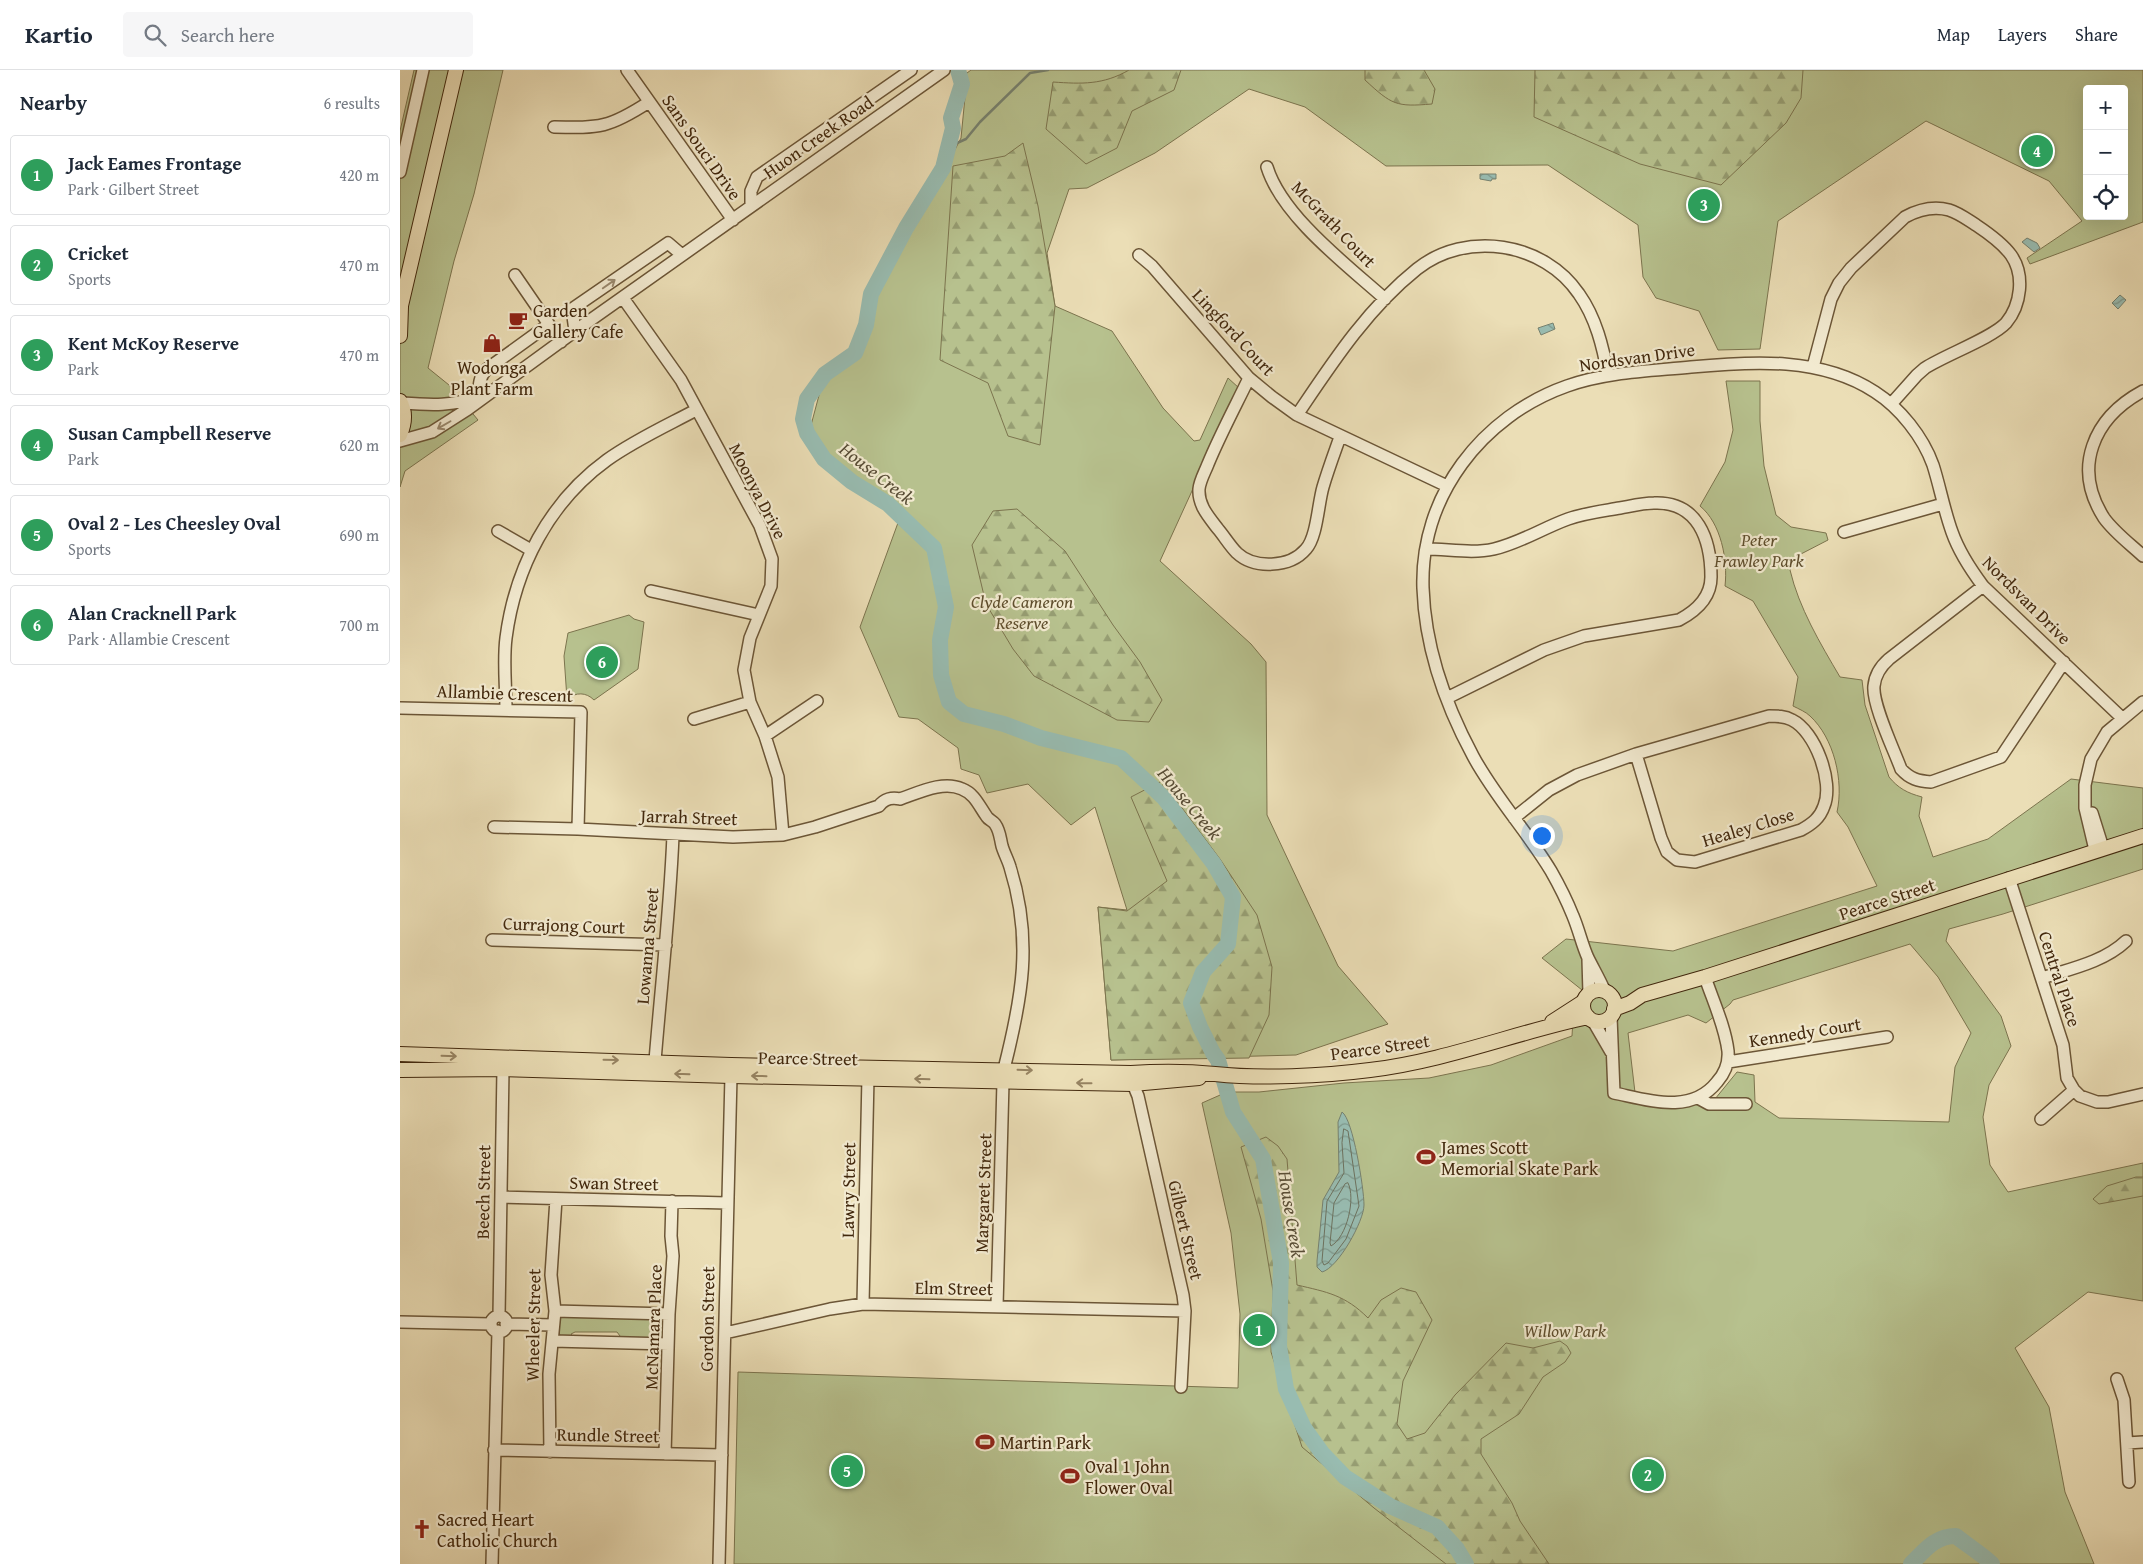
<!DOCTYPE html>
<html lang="en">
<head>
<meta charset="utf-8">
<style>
	body { margin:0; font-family:"Gentium Book Plus",serif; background:#f6f6f7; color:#1f2937 }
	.controls { position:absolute; right:15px; top:15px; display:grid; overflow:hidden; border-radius:5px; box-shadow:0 5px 20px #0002 }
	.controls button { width:45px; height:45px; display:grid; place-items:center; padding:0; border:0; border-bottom:1px solid #e0e1e3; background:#fff; color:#1f2937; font:25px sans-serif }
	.you { position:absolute; left:1141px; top:765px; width:18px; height:18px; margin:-12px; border:4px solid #fff; border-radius:50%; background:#1a73e8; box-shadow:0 0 0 8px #1a73e833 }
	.badge { display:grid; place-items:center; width:32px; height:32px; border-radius:50%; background:#8f2418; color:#fff; font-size:16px; font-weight:700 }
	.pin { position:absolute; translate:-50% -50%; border:2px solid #fff; box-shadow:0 1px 5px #0006 }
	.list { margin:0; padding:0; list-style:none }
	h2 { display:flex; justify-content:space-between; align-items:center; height:65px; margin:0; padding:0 20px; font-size:21px }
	h2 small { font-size:16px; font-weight:400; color:#747a83 }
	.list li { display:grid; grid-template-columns:32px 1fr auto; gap:15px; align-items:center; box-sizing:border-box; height:80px; margin:0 10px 10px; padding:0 10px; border:1px solid #e0e1e3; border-radius:5px }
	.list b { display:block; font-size:19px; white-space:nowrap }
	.list p { margin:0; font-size:16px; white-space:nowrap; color:#747a83 }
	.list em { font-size:16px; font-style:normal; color:#747a83 }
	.icon { flex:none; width:28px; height:28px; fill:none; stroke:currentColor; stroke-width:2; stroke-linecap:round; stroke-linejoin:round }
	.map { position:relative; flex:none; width:1743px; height:1494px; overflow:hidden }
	header { display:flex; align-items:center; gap:30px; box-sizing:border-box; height:70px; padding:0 25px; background:#fff; border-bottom:1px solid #e0e1e3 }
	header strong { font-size:24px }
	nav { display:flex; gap:28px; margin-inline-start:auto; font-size:18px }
	.search { width:350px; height:45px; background:#f6f6f7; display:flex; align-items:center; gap:12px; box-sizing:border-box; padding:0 18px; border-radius:5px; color:#747a83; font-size:19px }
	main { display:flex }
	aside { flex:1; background:#fff }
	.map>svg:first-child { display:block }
</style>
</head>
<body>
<header>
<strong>Kartio</strong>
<div class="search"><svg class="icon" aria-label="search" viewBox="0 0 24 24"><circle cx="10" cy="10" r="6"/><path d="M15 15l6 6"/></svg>Search here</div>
<nav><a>Map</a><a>Layers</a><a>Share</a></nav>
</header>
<main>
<aside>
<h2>Nearby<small>6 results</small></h2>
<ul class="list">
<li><span class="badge" style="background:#2e9e5b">1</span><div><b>Jack Eames Frontage</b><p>Park · Gilbert Street</p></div><em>420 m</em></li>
<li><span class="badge" style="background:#2e9e5b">2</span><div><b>Cricket</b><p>Sports</p></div><em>470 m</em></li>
<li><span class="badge" style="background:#2e9e5b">3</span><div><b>Kent McKoy Reserve</b><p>Park</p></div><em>470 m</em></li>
<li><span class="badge" style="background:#2e9e5b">4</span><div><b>Susan Campbell Reserve</b><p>Park</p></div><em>620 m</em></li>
<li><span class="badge" style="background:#2e9e5b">5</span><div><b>Oval 2 - Les Cheesley Oval</b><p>Sports</p></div><em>690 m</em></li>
<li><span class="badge" style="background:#2e9e5b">6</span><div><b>Alan Cracknell Park</b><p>Park · Allambie Crescent</p></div><em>700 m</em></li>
</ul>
</aside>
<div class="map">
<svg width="1743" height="1494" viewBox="0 0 1743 1494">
	<defs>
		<pattern id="forest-firs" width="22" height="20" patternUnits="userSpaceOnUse" patternTransform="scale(1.25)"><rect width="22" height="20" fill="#b7c18e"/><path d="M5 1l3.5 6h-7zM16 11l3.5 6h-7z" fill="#969d72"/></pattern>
		<pattern id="water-waves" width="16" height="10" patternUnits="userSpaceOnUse" patternTransform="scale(1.25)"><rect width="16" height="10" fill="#98bcb1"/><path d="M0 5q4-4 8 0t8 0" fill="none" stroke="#7e998e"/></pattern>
	</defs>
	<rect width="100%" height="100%" fill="#ebdeb6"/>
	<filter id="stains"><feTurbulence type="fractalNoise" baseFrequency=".004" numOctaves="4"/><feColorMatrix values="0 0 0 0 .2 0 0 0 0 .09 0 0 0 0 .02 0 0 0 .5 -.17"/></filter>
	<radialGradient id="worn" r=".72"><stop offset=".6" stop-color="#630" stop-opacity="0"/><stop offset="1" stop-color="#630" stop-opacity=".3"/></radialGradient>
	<!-- green -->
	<path fill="#b7c18e" stroke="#7c744e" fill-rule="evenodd" d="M14 0H103L74 124 54 191 28 298 49 315 78 350 5 401 0 417V61Z
		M571 0H1743V152L1630 194 1627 188 1682 151 1649 111 1526 51 1378 151 1360 279 1318 280 1299 241 1256 228 1243 207 1238 155 1148 95 986 96 905 37 849 19 755 83 687 118 669 119 647 183 655 236 712 261 763 338 794 371 800 370 828 308 839 318 760 491 851 574 866 592 867 745 938 896 988 954 896 985 711 990 698 837 727 840 695 737 671 755 628 714 587 723 579 705 561 699 558 678 518 649 499 647 460 557 499 450 469 417 441 398 414 371 410 359 422 314 452 278 498 178 522 144 561 68 566 17 563 6ZM1687 19H1724V146H1687Z
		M1326 311H1360V351L1364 396 1376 445 1391 457 1426 463 1428 470 1399 485 1390 500C1399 538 1420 573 1440 607L1462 610 1465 635 1489 707C1498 718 1507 723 1522 727L1519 746 1533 787 1588 769 1671 709 1743 718V799L1603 844 1549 859 1546 871 1601 946 1611 976 1589 1015 1583 1047 1590 1095 1608 1122 1743 1093V1231L1688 1222 1615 1278 1649 1337 1665 1422 1694 1494H334L338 1302 838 1318 840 1244 831 1163 802 1033 827 1022H859L944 1013 1029 1008 1091 995 1172 966 1174 931 1182 920 1142 888 1166 869 1273 881 1477 816 1448 757 1437 742C1444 711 1434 668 1410 646 1406 642 1399 639 1393 636L1398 607 1353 531 1325 516C1328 490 1321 453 1300 436L1325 392 1333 360ZM1510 874 1538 907 1571 963 1555 997 1549 1052 1379 1048 1355 1032 1354 1005 1337 1002 1315 1029 1236 1031 1228 963 1288 945 1306 953 1330 934 1333 930Z
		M229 545 234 549 244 552 238 599 194 630C186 622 176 622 167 629L164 586 168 563Z
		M161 1246 258 1247 264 1253 263 1266 258 1269 223 1270 217 1262H175L171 1264 175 1269 161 1267 158 1261Z"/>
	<!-- forest -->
	<path fill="url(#forest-firs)" stroke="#7c744e" d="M729 0H781L774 20 732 41 717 78 686 94 646 59 653 12C682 14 703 15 729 0Z
		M965 0H1024L1035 19 1032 34C996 37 992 35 965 10Z
		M1135 0H1403L1401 28 1386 53 1321 115 1240 94 1134 47Z
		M623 73 638 136 655 236 640 375 608 366 588 313 540 290 553 96 605 86Z
		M617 439 665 481 713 555 740 592 762 630 749 652 717 650 634 606 613 579 586 534 572 475 593 441Z
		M762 711 820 789 857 845 872 897 869 945 849 988 711 990 698 837 727 841 767 811 731 727Z
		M866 1067 878 1076 887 1089 897 1215C927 1222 945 1225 968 1248L981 1230 1001 1218 1016 1222 1032 1250 1003 1311 997 1354 1007 1369 1025 1363 1055 1325 1106 1273 1133 1278 1160 1271 1167 1276 1171 1283 1165 1292 1143 1307 1119 1344 1081 1369V1384L1112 1433 1120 1451 1149 1494H1046L974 1438 902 1377 871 1282 873 1221 861 1149 841 1077Z
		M1736 1107H1743V1126L1699 1134 1693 1129 1707 1116Z"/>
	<!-- water -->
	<path fill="url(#water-waves)" stroke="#76816f" d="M1080 104H1096V109H1092L1091 111 1080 109Z
		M1627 168 1637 173 1640 178 1634 182 1622 172Z
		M1720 225 1726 230 1718 239 1712 233Z
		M1153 253 1155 259 1141 265 1138 258Z
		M942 1042C953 1049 964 1119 964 1135 964 1151 938 1198 922 1202L917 1197V1191L923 1130 939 1102 938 1052Z"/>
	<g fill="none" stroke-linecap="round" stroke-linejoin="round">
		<!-- shore -->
		<path stroke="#6d725f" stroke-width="1" d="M944 1059 948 1061 959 1136 946 1169 928 1193 924 1195 922 1191 927 1131 944 1103 942 1073Z
			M948 1113C956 1128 947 1167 931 1176L930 1173 934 1133 945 1114Z"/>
		<!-- stream -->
		<path stroke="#76816f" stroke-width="2.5" d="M548 77 566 69 580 52 630 3 648 0"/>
		<!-- river -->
		<path stroke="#98bcb1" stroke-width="16" d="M558 0 562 14 551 48 553 58 543 98 506 158 471 224 466 255 455 283 425 304 407 329 403 349 407 363 424 389 452 412 488 434 534 478 546 537 540 570 541 605 549 632 564 644 604 654 641 668 721 688 764 728 814 794 833 827 828 874 803 902 791 933 800 957 813 983 818 990 833 1042 863 1089 881 1193 879 1276 886 1319 904 1358 922 1383 945 1407 990 1436 1037 1457 1057 1479 1066 1494
			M1511 1494C1525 1480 1535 1466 1556 1466 1568 1476 1581 1483 1592 1494"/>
		<!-- minor casing -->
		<g stroke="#6c5637" stroke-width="14">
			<path id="minor" d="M227 0 333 150
				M154 57C200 58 209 58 249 32
				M867 97C882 146 947 195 985 229
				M0 102 23 0
				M351 136V121L357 107 511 0
				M739 185 752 196 849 308 872 327 897 345 1047 416
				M115 205 161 272
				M223 228 281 310 360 456 372 489 371 516 350 568 344 600 350 632 365 666 378 707 383 765
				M175 261 172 239 268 173 282 185
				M1413 297 1431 229 1439 213 1451 198 1505 147C1518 140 1534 136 1549 140 1559 143 1568 150 1576 155 1588 163 1603 174 1611 185 1625 205 1621 235 1606 253 1592 268 1545 285 1525 298L1517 305 1492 333
				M849 308C835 337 820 365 808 394 805 402 800 410 799 419 798 435 808 446 818 459 824 466 830 476 837 483 854 499 890 498 906 479 917 467 918 434 923 417 928 400 934 384 940 367
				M1743 321C1693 348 1672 398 1704 448 1714 462 1730 474 1743 486
				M79 326C79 314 79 307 87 299L148 255
				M1 333C29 335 55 337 81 325
				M897 345C932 293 967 239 1017 199 1066 160 1144 172 1179 224 1196 248 1203 277 1208 305
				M0 371 32 362 68 339 175 261 544 0
				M98 461 131 480
				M1444 462 1543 434
				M1026 479C1048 479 1072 484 1094 479 1120 473 1143 458 1168 449 1185 443 1203 441 1220 438 1231 436 1243 433 1254 433 1298 431 1311 470 1311 507 1311 527 1296 541 1279 550L1184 566 1144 580 1047 628
				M1583 516 1489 589C1481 596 1475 605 1474 616 1472 634 1494 680 1501 699 1510 709 1518 711 1531 712L1601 687 1664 592
				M251 521 359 545
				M0 638 181 642 178 759
				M106 640C106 616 103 591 106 568 115 498 149 432 207 390 235 370 266 356 296 340
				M294 649 350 632
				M365 666 417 631
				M1692 743 1703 778
				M1114 748 1149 720 1177 705 1236 684 1369 646C1377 646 1385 646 1392 650 1415 661 1434 712 1424 736 1420 748 1412 754 1401 760L1295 792 1277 790 1267 782 1261 768 1236 684
				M94 757 178 759 333 767 383 765 415 757 479 736C484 729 492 727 500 729 518 723 543 710 562 719 575 724 579 736 587 747 589 750 593 751 595 754 600 761 600 768 602 776 604 783 608 790 610 797 633 870 622 928 604 999
				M1695 780 1685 738V715L1691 689 1707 662 1743 632
				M1609 808 1663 975 1667 1008 1674 1020 1680 1026 1697 1032H1708L1743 1024
				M92 870 266 875
				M1188 889 1189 924
				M1642 908C1670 899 1704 892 1726 871
				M1205 922C1200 910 1194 900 1188 888 1182 875 1179 860 1173 846 1167 831 1159 815 1151 801 1127 761 1095 727 1073 686 1045 634 1025 577 1023 518 1020 426 1082 346 1167 316 1206 302 1250 301 1291 297 1353 291 1422 287 1475 322 1500 338 1523 367 1533 395 1540 417 1544 440 1552 462 1559 482 1571 500 1583 516L1722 648
				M1211 947 1214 1023C1248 1030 1291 1045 1317 1012 1325 1003 1329 993 1328 981 1325 956 1313 931 1305 907
				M1193 951 1211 982
				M255 991C261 916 270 841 273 765
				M1328 992 1487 967
				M733 1014 738 1026 783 1225 785 1241 781 1317
				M1298 1028 1309 1034H1346
				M1641 1049 1674 1020
				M101 1127 327 1133
				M463 1234 468 1007
				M597 1236 603 1012
				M155 1241 269 1244
				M99 1246 103 999
				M91 1254a8 8 0 1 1 16 0a8 8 0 1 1-16 0Z
				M0 1252 91 1254
				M106 1254 153 1255
				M325 1263 430 1239 463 1234 785 1241
				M153 1271 268 1274
				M1717 1309 1724 1330 1729 1412
				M1727 1373 1743 1372
				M94 1380 322 1385
				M150 1382 149 1304 155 1241 151 1205 156 1129
				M265 1384 269 1244 273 1186 271 1166 272 1131
				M92 1494 98 1261
				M319 1494 331 1006"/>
		</g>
		<!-- major casing -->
		<g stroke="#42280d" stroke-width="16">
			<path id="major" d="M0 240 56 0
				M0 266 1 237
				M0 331C6 342 5 353 0 365
				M1183 936a16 16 0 1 1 32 0a16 16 0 1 1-32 0Z
				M1214 939 1230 933 1242 925 1305 907 1743 766
				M1152 952 1183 932
				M0 984 331 995 731 1003C760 1001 786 1001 815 1004 861 1009 923 1006 970 1000 1045 991 1114 963 1188 947
				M0 1000 103 999 331 1006 733 1014 799 1008"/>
		</g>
		<!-- minor -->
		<use href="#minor" stroke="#f2ead0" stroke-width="11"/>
		<!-- major -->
		<use href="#major" stroke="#ebdeb6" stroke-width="14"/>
	</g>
	<!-- one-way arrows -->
	<defs><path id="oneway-shaft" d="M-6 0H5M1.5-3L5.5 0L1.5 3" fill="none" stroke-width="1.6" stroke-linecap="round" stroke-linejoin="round" transform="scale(1.25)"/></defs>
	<g stroke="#9a896e">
		<use href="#oneway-shaft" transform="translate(209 214) rotate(-35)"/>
		<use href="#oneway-shaft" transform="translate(44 355) rotate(150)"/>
	</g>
	<g stroke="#968362">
		<use href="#oneway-shaft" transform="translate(49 986) rotate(2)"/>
		<use href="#oneway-shaft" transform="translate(211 990) rotate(1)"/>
		<use href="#oneway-shaft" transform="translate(625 1000) rotate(2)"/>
		<use href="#oneway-shaft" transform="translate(282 1004) rotate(-178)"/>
		<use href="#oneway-shaft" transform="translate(359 1006) rotate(-179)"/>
		<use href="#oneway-shaft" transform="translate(522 1009) rotate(-178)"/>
		<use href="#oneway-shaft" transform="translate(684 1013) rotate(-179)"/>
	</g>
	<!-- icons -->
	<defs>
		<g id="cafe-bare" transform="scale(1.5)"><path d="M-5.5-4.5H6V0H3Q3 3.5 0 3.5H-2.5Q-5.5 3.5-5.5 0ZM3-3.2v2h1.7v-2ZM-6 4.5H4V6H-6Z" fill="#8f2418" stroke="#f2ead0" stroke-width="2.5" paint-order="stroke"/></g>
		<g id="shop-bare" transform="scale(1.5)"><path d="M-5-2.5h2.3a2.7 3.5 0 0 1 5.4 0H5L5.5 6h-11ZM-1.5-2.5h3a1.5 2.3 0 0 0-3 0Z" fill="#8f2418" stroke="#f2ead0" stroke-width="2.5" paint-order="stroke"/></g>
		<g id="stadium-bare" transform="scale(1.5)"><path d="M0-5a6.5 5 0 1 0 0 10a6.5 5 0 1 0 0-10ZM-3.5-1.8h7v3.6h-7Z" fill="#8f2418" stroke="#f2ead0" stroke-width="2.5" paint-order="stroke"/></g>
		<g id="church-bare" transform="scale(1.5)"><path d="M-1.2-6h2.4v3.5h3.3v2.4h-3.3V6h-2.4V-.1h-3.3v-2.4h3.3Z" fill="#8f2418" stroke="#f2ead0" stroke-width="2.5" paint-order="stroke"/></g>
	</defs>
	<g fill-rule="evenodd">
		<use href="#cafe-bare" x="118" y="250"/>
		<use href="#shop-bare" x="92" y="273"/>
		<use href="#stadium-bare" x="1026" y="1087"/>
		<use href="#stadium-bare" x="585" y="1372"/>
		<use href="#stadium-bare" x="670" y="1406"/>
		<use href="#church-bare" x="22" y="1459"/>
	</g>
	<g text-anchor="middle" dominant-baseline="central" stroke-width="4.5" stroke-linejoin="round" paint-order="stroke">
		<!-- street labels -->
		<g font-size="18" fill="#42280d" stroke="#f2ead0">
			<text transform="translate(418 67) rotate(-35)">Huon Creek Road</text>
			<text transform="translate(302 77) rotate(55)">Sans Souci Drive</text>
			<text transform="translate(934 154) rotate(46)">McGrath Court</text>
			<text transform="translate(834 262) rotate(47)">Lingford Court</text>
			<text transform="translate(1237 287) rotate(-8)">Nordsvan Drive</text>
			<text transform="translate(358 421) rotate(63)">Moonya Drive</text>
			<text transform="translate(1627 530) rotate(45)">Nordsvan Drive</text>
			<text transform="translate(105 623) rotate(2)">Allambie Crescent</text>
			<text transform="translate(289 747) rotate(2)">Jarrah Street</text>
			<text transform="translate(1348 757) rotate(-17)">Healey Close</text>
			<text transform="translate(1487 829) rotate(-18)">Pearce Street</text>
			<text transform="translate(164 855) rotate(2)">Currajong Court</text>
			<text transform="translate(247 876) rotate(-85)">Lowanna Street</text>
			<text transform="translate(1660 909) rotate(72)">Central Place</text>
			<text transform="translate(1405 962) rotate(-9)">Kennedy Court</text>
			<text transform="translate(980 977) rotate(-8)">Pearce Street</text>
			<text transform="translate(408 988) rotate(1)">Pearce Street</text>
			<text transform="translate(214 1113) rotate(1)">Swan Street</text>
			<text transform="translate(448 1120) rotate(-89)">Lawry Street</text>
			<text transform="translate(83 1122) rotate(-89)">Beech Street</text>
			<text transform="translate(583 1123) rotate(-88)">Margaret Street</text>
			<text transform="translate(786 1160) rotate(77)">Gilbert Street</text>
			<text transform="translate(554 1218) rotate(1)">Elm Street</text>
			<text transform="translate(307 1249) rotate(-89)">Gordon Street</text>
			<text transform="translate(133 1255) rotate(-89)">Wheeler Street</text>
			<text transform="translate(253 1257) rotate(-88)">McNamara Place</text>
			<text transform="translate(208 1365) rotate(1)">Rundle Street</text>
		</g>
		<!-- poi labels -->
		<g font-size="18" fill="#42280d" stroke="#f2ead0" text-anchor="start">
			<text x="133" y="240">Garden<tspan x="133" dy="21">Gallery Cafe</tspan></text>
			<text x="92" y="297" text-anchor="middle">Wodonga<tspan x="92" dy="21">Plant Farm</tspan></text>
			<text x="1041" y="1077">James Scott<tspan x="1041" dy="21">Memorial Skate Park</tspan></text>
			<text x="600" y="1372">Martin Park</text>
			<text x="685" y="1396">Oval 1 John<tspan x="685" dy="21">Flower Oval</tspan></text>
			<text x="37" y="1449">Sacred Heart<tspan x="37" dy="21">Catholic Church</tspan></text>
		</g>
		<!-- park labels -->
		<g font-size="18" font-style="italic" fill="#5f4e2d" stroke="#f2ead0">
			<text x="1359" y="469">Peter<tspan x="1359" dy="21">Frawley Park</tspan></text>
			<text x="622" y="531">Clyde Cameron<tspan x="622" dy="21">Reserve</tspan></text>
			<text x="1165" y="1260">Willow Park</text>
		</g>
		<!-- water labels -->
		<g font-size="19" font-style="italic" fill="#584d36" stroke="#f2ead0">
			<text transform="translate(477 403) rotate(38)">House Creek</text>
			<text transform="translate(790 733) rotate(50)">House Creek</text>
			<text transform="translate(892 1144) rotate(81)">House Creek</text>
		</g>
	</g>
	<rect width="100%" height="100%" filter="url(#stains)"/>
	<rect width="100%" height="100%" fill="url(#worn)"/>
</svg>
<div class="controls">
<button>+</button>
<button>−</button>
<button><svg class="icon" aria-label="locate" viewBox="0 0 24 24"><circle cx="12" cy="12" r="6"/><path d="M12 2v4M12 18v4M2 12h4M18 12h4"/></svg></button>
</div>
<div class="you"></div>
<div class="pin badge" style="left:859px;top:1260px;background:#2e9e5b">1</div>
<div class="pin badge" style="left:1248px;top:1405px;background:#2e9e5b">2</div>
<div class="pin badge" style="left:1304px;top:135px;background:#2e9e5b">3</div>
<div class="pin badge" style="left:1637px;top:81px;background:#2e9e5b">4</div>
<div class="pin badge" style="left:447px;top:1401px;background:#2e9e5b">5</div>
<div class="pin badge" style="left:202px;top:592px;background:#2e9e5b">6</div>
</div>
</main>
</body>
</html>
